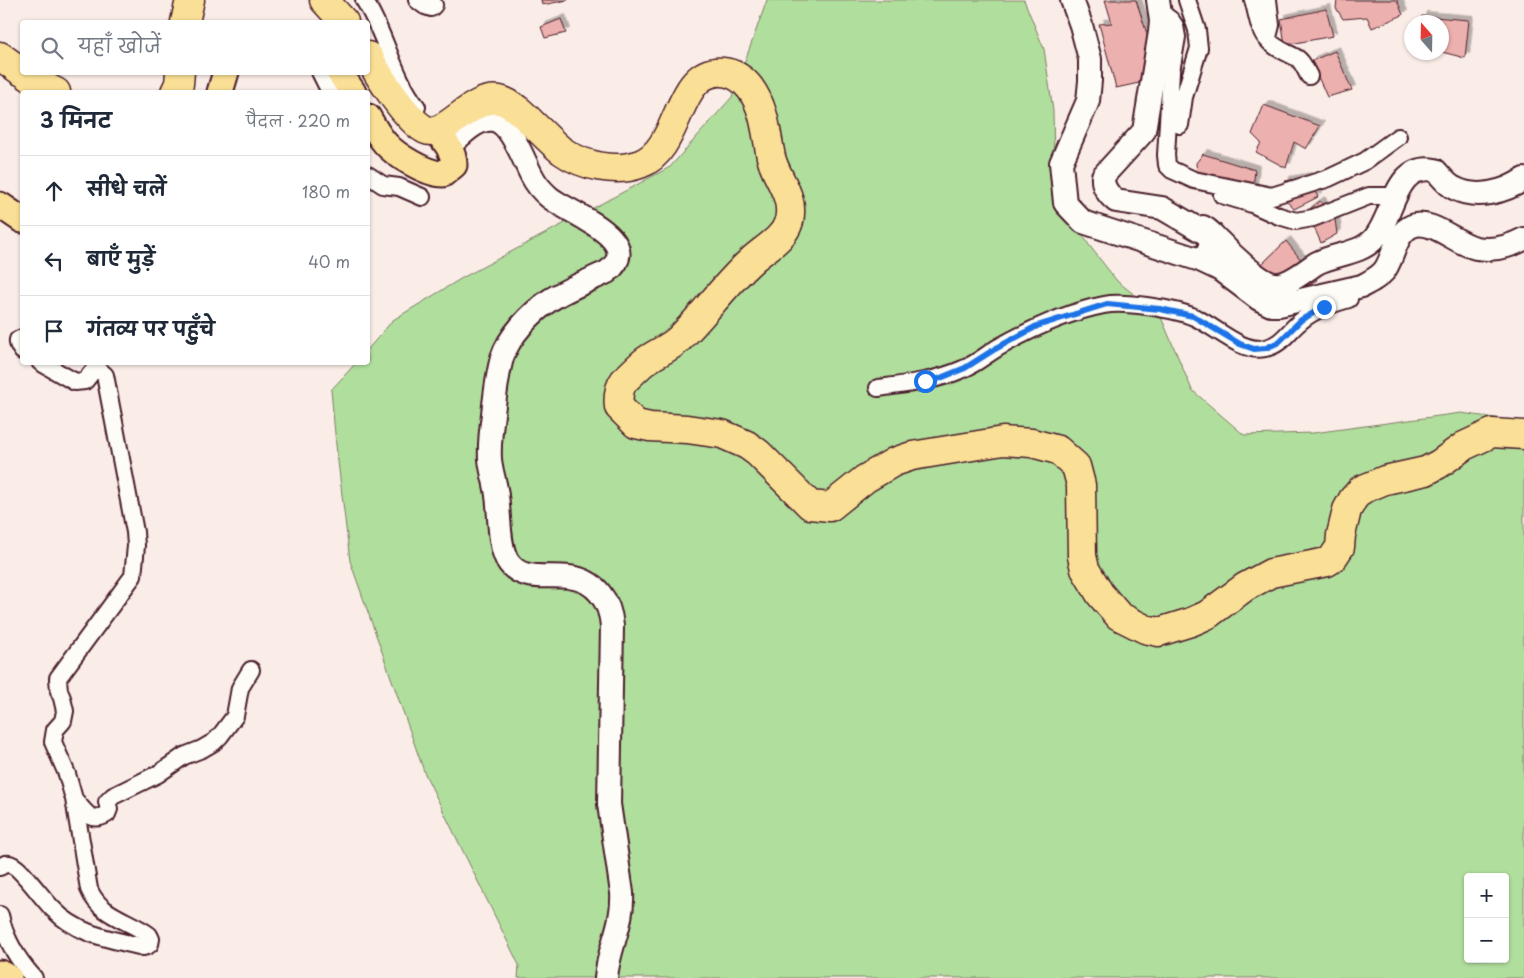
<!DOCTYPE html>
<html lang="hi">
<head>
<meta charset="utf-8">
<style>
	body { margin:0; font-family:"Playpen Sans","Playpen Sans Deva",sans-serif; background:#f6f6f7; color:#1f2937 }
	.controls { position:absolute; right:15px; bottom:15px; display:grid; overflow:hidden; border-radius:5px; box-shadow:0 1px 4px #0004 }
	.controls button { width:45px; height:45px; display:grid; place-items:center; padding:0; border:0; border-bottom:1px solid #e0e1e3; background:#fff; color:#1f2937; font:25px sans-serif }
	.compass { position:absolute; left:1404px; top:15px; width:45px; height:45px; border-radius:50%; background:#fff; box-shadow:0 1px 4px #0004; rotate:340deg }
	.stop { position:absolute; width:15px; height:15px; margin:-11px; border:4px solid #1a73e8; border-radius:50%; background:#fff }
	.stop.end { background:#1a73e8; border-color:#fff; box-shadow:0 1px 5px #0008 }
	.list { margin:0; padding:0; list-style:none }
	h2 { display:flex; justify-content:space-between; align-items:center; height:65px; margin:0; padding:0 20px; font-size:21px }
	h2 small { font-size:16px; font-weight:400; color:#747a83 }
	.list li { display:grid; grid-template-columns:32px 1fr auto; gap:15px; align-items:center; box-sizing:border-box; height:70px; padding:0 20px; border-top:1px solid #e0e1e3 }
	.list b { display:block; font-size:19px; white-space:nowrap }
	.list em { font-size:16px; font-style:normal; color:#747a83 }
	.icon { flex:none; width:28px; height:28px; fill:none; stroke:currentColor; stroke-width:2; stroke-linecap:round; stroke-linejoin:round }
	.map { position:relative; flex:none; width:1524px; height:978px; overflow:hidden }
	.search { position:absolute; background:#fff; box-shadow:0 1px 4px #0004; left:20px; top:20px; width:350px; height:55px; display:flex; align-items:center; gap:12px; box-sizing:border-box; padding:0 18px; border-radius:5px; color:#747a83; font-size:19px }
	.panel { position:absolute; background:#fff; box-shadow:0 1px 4px #0004; left:20px; top:90px; width:350px; height:275px; border-radius:5px }
	.map>svg:first-child { display:block }
</style>
</head>
<body>
<div class="map">
<svg width="1524" height="978" viewBox="0 0 1524 978">
	<defs>
		<filter id="shadow"><feDropShadow dx="4.5" dy="-4.5" stdDeviation="0" flood-color="#0004"/></filter>
	</defs>
	<rect width="100%" height="100%" fill="#faede8"/>
	<filter id="ink" filterUnits="userSpaceOnUse"><feTurbulence type="fractalNoise" baseFrequency=".02" numOctaves="2"/><feDisplacementMap in="SourceGraphic" scale="10" xChannelSelector="R" yChannelSelector="G"/><feConvolveMatrix kernelMatrix="1 2 1 2 8 2 1 2 1" color-interpolation-filters="sRGB"/></filter>
	<g filter="url(#ink)">
		<!-- green -->
		<path fill="#b0de9d" stroke="#7d7e64" fill-rule="evenodd" d="M767 0H1024L1044 49 1053 111 1054 162 1064 205 1089 245 1117 281 1160 315 1192 390 1244 435 1313 433 1461 413 1515 421 1524 424V978H518L519 965 425 774 350 561 336 445 331 390 356 363 368 362V349L393 320 462 278 670 167 732 97ZM1468 877H1505V959H1468Z"/>
		<!-- building -->
		<path fill="#ecb0ae" stroke="#4a1f2b" filter="url(#shadow)" d="M541 0H568L542 5Z
			M1105 0H1136L1150 43 1139 83 1116 88 1099 24 1112 23Z
			M1337 0H1397L1403 15 1372 28 1367 17 1343 19 1336 8Z
			M1326 9 1333 36 1285 45 1281 19Z
			M1422 16 1469 20 1465 58 1442 52V22H1421Z
			M561 19 566 33 545 38 541 27Z
			M1335 51 1352 90 1327 97 1311 61Z
			M1264 105 1320 126 1306 149 1294 142 1286 168 1256 152 1261 143 1252 134Z
			M1203 154 1255 170 1252 198 1198 185 1196 163Z
			M1307 177 1318 197 1294 209 1284 198 1285 181Z
			M1320 201 1335 219 1337 234 1321 243 1307 211Z
			M1286 241 1317 280 1294 295 1283 291 1262 264Z"/>
		<g fill="none" stroke-linecap="round" stroke-linejoin="round">
			<!-- street casing -->
			<g stroke="#4a1f2b" stroke-width="20">
				<path id="street" d="M364 0C386 34 392 75 417 107
					M417 0 425 6 431 8 434 5 431 0
					M1253 0C1257 12 1258 28 1266 38 1274 48 1284 51 1295 57 1302 60 1305 69 1309 76
					M1160 12 1171 20 1175 26 1177 37 1171 72 1166 155 1167 165 1172 170 1194 180 1272 196 1329 178 1365 161 1398 137
					M1268 37 1271 25 1268 0
					M320 72 330 92
					M1180 125 1184 97 1199 48 1197 30 1187 0
					M368 175 383 185 399 187 422 197
					M1222 195 1252 204 1279 216 1296 221 1313 218 1369 196H1396
					M22 338 18 340C17 345 20 347 22 351
					M878 388C907 384 936 381 963 369 976 364 987 354 999 347 1031 329 1068 312 1104 305 1124 301 1176 309 1194 317 1215 326 1242 354 1265 348 1282 345 1289 330 1301 321 1315 309 1332 304 1349 299
					M74 799C85 811 90 824 107 814L109 809 107 802 113 796 158 774 184 756 202 749 214 742 220 736 235 716 240 688 251 670
					M0 867 5 864C8 864 9 863 12 865 21 868 45 902 54 910 78 935 111 939 143 947L147 946 150 944 151 939 149 935C127 919 100 916 89 889L74 799 67 774 53 742 55 730 63 721 65 711 62 698 59 691 58 678 133 576 136 546 135 532 105 375 98 369 93 371 85 381 75 382 40 362
					M0 915C5 940 17 959 34 978"/>
			</g>
			<!-- secondary casing -->
			<g stroke="#4a1f2b" stroke-width="26">
				<path id="secondary" d="M1072 0 1081 25 1090 59V81L1088 101 1061 163 1065 203 1083 222 1200 260C1208 254 1210 249 1211 239L1205 233 1162 208 1116 201C1108 195 1102 186 1103 176L1144 131 1160 32 1161 21 1158 0
					M449 146C461 136 477 117 494 120 512 124 524 162 532 176 536 184 542 191 549 197 568 213 648 240 607 272 588 281 567 289 550 300 531 313 509 336 502 358 497 376 495 396 493 414 491 429 489 444 490 459 491 472 496 484 497 496 500 514 498 549 509 563 523 582 548 574 569 577 596 580 610 601 612 626L609 804 622 893C624 923 608 949 606 978
					M1203 227C1210 230 1214 237 1220 242 1230 253 1260 282 1274 284 1289 286 1305 270 1317 263 1334 254 1359 254 1373 240 1395 217 1393 162 1435 170 1441 176 1446 184 1454 188 1476 200 1505 192 1524 179
					M1200 260 1219 269 1259 299 1271 305H1279L1362 286C1370 282 1378 278 1384 271 1394 258 1395 233 1412 226 1432 218 1456 244 1476 248 1493 251 1509 247 1524 239"/>
			</g>
			<!-- primary casing -->
			<g stroke="#4a1f2b" stroke-width="29">
				<path id="primary" d="M339 72 353 92
					M220 92 226 72
					M368 117C373 126 378 135 385 143 396 156 427 174 443 174L454 165C454 151 445 141 436 131
					M0 205 22 220
					M0 973 9 978"/>
			</g>
			<!-- highway casing -->
			<g stroke="#4a1f2b" stroke-width="31">
				<path id="highway" d="M324 0 344 22
					M185 22 190 0
					M0 56 22 72
					M368 56C378 75 407 121 426 130 446 139 473 91 503 101 516 106 526 117 535 126 544 134 553 144 562 151 583 166 616 173 640 164 682 149 675 68 723 72 734 73 743 79 750 88 765 108 766 133 771 157 776 179 795 195 789 221 784 239 765 248 752 260 725 284 704 315 678 340 668 349 654 354 644 362 637 368 630 375 624 381 618 389 618 398 619 407L636 424 650 427 687 429 722 434 747 445 758 453 810 505 830 507 865 479 894 462 912 456 1003 441 1032 443 1058 450 1076 466 1081 485 1082 556 1085 569 1100 594 1119 616 1145 629 1159 632 1191 622 1207 615 1245 587 1271 573 1327 562 1332 559 1340 547 1341 535 1347 510 1353 499 1361 490 1385 480 1426 471 1439 464 1464 446 1492 433 1524 435
					M23 72 38 83 56 92
					M175 92 179 84 180 72"/>
			</g>
			<!-- street -->
			<use href="#street" stroke="#fdfcf7" stroke-width="16"/>
			<!-- secondary -->
			<use href="#secondary" stroke="#fdfcf7" stroke-width="22"/>
			<!-- primary -->
			<use href="#primary" stroke="#fadf96" stroke-width="25"/>
			<!-- highway -->
			<use href="#highway" stroke="#fadf96" stroke-width="28"/>
		</g>
	</g>
	<g fill="none" stroke-linecap="round" stroke-linejoin="round" filter="url(#ink)">
		<!-- route -->
		<path stroke="#1a73e8" stroke-width="6" d="M925 381 938 379 965 368 995 349 1037 326 1107 304 1160 309 1193 316 1240 344 1254 349 1266 348 1279 342 1301 320 1324 307"/>
	</g>
</svg>
<div class="controls">
<button>+</button>
<button>−</button>
</div>
<svg class="compass" viewBox="-18 -18 36 36"><path d="M0-13l5 13h-10z" fill="#e53935"/><path d="M0 13l5-13h-10z" fill="#747a83"/></svg>
<div class="stop" style="left:925px;top:381px"></div>
<div class="stop end" style="left:1324px;top:307px"></div>
<div class="search"><svg class="icon" aria-label="search" viewBox="0 0 24 24"><circle cx="10" cy="10" r="6"/><path d="M15 15l6 6"/></svg>यहाँ खोजें</div>
<section class="panel">
<h2>3 मिनट<small>पैदल · 220 m</small></h2>
<ul class="list">
<li><svg class="icon" aria-label="ahead" viewBox="0 0 24 24"><path d="M12 20V5M6 11l6-6 6 6"/></svg><div><b>सीधे चलें</b></div><em>180 m</em></li>
<li><svg class="icon" aria-label="left" viewBox="0 0 24 24"><path d="M17 20v-9H6M10 6l-5 5 5 5"/></svg><div><b>बाएँ मुड़ें</b></div><em>40 m</em></li>
<li><svg class="icon" aria-label="arrive" viewBox="0 0 24 24"><path d="M6 21V4h12l-3 4 3 4H6"/></svg><div><b>गंतव्य पर पहुँचे</b></div></li>
</ul>
</section>
</div>
</body>
</html>
